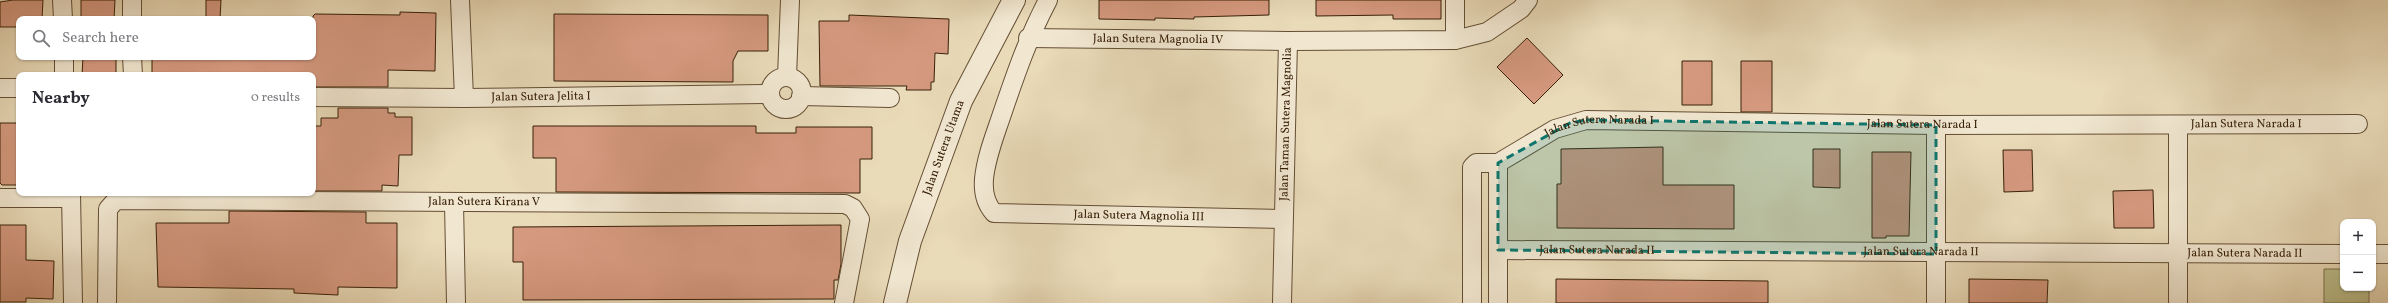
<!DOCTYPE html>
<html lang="en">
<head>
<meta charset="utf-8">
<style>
	body { margin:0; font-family:Vollkorn,serif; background:#f7f7f7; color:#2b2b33 }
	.controls { position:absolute; right:12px; bottom:12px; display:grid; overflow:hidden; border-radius:8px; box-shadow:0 1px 3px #0004 }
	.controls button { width:36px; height:36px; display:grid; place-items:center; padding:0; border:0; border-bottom:1px solid #e1e1e2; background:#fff; color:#2b2b33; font:20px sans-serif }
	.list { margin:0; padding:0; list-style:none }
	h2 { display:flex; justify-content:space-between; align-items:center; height:52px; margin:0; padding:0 16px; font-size:17px }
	h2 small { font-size:13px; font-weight:400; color:#7c7c81 }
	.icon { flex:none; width:22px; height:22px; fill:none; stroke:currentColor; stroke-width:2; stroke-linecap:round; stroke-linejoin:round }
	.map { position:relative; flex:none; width:2388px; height:303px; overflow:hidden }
	.search { position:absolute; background:#fff; box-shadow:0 1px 3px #0004; left:16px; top:16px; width:300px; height:44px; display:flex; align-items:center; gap:10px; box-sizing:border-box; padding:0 14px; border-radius:8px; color:#7c7c81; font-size:15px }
	.panel { position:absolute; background:#fff; box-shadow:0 1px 3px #0004; left:16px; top:72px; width:300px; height:124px; border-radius:8px }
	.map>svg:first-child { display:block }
</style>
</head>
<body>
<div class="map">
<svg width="2388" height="303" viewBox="0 0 2388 303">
	<rect width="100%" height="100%" fill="#e9dab8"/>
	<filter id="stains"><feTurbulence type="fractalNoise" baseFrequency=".005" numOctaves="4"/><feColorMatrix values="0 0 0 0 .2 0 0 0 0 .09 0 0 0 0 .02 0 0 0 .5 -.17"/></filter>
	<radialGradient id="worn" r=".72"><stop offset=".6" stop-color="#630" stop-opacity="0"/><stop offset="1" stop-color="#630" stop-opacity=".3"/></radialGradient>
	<!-- green -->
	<path fill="#bbbe8b" stroke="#7a6f4a" d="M2324 269H2343V288H2369V303H2324Z"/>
	<!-- building -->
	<path fill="#d5997f" stroke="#382008" d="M13 0H43L42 19H19V27H0V2Z
		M81 0H115L114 19H81Z
		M206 0H221L220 19H206Z
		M1099 0H1269V15L1194 17V19L1155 18V20L1099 19Z
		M1316 0H1441V19H1393V15L1316 16Z
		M400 12 436 13 435 71 388 70V87H313V75H152V57H313V16L315 14 400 15Z
		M554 14 768 15V51H738L733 61V82L554 81Z
		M849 15 949 19 948 54 935 53 934 82H931V90H906L907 86H820L819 21H849Z
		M1527 38 1563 75 1534 104 1497 67Z
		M83 57H116V75H82Z
		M1682 61H1712V105H1682Z
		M1741 61H1772V112H1741Z
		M338 108H388V113H395V117H412V155H399L398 186 382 185V191H313V126H321V118H338Z
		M0 123H19V185H2L0 183Z
		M533 126H756V133H796V127H872V159H860V193L556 192V158H533Z
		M1663 147V185H1734V229L1557 228V184H1561V149Z
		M1813 149H1840V188L1813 187Z
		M2003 150H2032L2033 191 2004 192Z
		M1872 152H1911L1909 236H1886V238H1872Z
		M2153 190 2154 228H2114L2113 191Z
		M229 211 366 212V223H397V288L338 287V295L294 293V289L158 287 156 223H229Z
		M0 225H26V260L54 261 53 299 26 298V302H0Z
		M841 225V264L838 280H834V299L523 300V262H513V227Z
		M1556 279 1768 281V303H1556Z
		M1969 279 2048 280 2047 303H1969Z"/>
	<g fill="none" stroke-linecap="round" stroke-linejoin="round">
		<!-- minor casing -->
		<g stroke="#644e34" stroke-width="20">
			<g id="minor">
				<path d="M62 0 63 19"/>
				<path d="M132 0V19"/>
				<path d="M460 0 464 98"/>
				<path id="s1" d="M1048 0C1028 38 1016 73 1002 114 995 135 986 157 984 179 983 191 986 204 994 213L1283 219"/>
				<path id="s2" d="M1028 38 1288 41 1455 40 1487 32 1521 9 1528 0"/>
				<path d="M1455 40V0"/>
				<path d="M64 57V75"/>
				<path d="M132 57 133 75"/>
				<path d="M787 77 790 0"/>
				<circle cx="786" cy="93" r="16"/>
				<path d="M0 88H19"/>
				<path d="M801 96 890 98"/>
				<path id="s3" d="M313 97 464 98 769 94"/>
				<path d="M1936 125V303"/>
				<path id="s4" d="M1498 163 1555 129 1586 120 1936 125 2358 124"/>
				<path d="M71 193 73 303"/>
				<path d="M0 198H71"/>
				<path d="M454 203 456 303"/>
				<path id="s5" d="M1498 250 2343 254"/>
				<path d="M2373 254H2388"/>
				<path id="s6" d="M107 303 108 209 116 200 845 204 853 208 860 219 844 303"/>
				<path id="s7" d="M1282 303 1288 41"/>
				<path d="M1472 303V167L1476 163H1498V303"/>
				<path d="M2178 303V125"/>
			</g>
		</g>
		<!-- tertiary casing -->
		<g stroke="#644e34" stroke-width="24">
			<g id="tertiary">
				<path id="s8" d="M895 303 910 241 961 101 1014 0"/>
			</g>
		</g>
		<!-- minor -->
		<use href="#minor" stroke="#f1e7d1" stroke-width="18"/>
		<!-- tertiary -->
		<use href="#tertiary" stroke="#f1e7d1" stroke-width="22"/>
	</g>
	<!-- marked area -->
	<path fill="#0f766e" fill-opacity="0.2" stroke="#0f766e" stroke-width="3" stroke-dasharray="8 5" stroke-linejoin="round" d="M1586 120 1936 125V254L1498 250V163L1570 123Z"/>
	<g text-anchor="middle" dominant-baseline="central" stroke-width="4" stroke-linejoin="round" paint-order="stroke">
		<!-- street labels -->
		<g font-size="12" fill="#382008" stroke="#f1e7d1">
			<text stroke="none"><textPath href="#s2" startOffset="130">Jalan Sutera Magnolia IV</textPath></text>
			<text stroke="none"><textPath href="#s3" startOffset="228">Jalan Sutera Jelita I</textPath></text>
			<text stroke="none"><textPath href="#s7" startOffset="179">Jalan Taman Sutera Magnolia</textPath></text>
			<text stroke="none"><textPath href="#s4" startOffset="435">Jalan Sutera Narada I</textPath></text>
			<text stroke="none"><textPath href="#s4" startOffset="759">Jalan Sutera Narada I</textPath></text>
			<text stroke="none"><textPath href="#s4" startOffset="111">Jalan Sutera Narada I</textPath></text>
			<text stroke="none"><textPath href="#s8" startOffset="163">Jalan Sutera Utama</textPath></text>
			<text stroke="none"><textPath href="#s6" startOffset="474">Jalan Sutera Kirana V</textPath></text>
			<text stroke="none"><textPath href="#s1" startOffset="372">Jalan Sutera Magnolia III</textPath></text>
			<text stroke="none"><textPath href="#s5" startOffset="99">Jalan Sutera Narada II</textPath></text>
			<text stroke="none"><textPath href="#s5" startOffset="423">Jalan Sutera Narada II</textPath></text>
			<text stroke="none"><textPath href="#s5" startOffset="747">Jalan Sutera Narada II</textPath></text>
		</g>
	</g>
	<rect width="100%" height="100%" filter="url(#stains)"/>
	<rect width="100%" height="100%" fill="url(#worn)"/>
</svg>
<div class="controls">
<button>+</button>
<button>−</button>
</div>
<div class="search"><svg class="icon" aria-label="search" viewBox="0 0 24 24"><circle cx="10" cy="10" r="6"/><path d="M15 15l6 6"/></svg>Search here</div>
<section class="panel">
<h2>Nearby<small>0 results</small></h2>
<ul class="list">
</ul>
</section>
</div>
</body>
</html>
